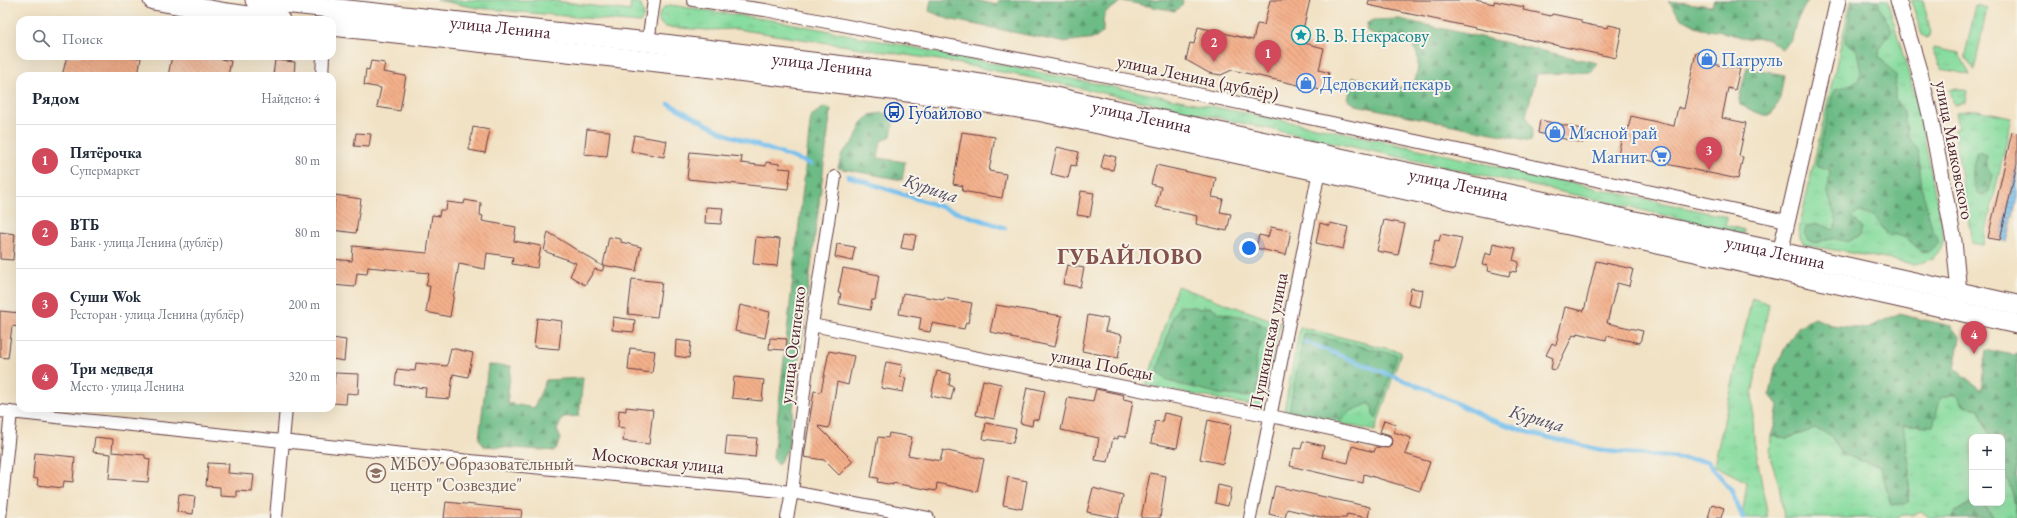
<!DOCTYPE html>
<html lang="ru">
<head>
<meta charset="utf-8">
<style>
	body { margin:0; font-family:"EB Garamond",serif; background:#f2f2f3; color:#1f2937 }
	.controls { position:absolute; right:12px; bottom:12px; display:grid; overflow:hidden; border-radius:8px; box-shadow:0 4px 16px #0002 }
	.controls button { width:36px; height:36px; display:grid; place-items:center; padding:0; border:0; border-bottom:1px solid #e0e1e3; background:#fff; color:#1f2937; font:20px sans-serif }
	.you { position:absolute; left:1249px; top:248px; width:14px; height:14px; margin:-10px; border:3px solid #fff; border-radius:50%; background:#1a73e8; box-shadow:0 0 0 6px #1a73e833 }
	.badge { display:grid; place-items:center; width:26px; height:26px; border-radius:50%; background:#d1495b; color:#fff; font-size:13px; font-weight:700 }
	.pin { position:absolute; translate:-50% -33px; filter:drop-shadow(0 1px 2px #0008) }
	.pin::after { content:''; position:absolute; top:21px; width:14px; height:12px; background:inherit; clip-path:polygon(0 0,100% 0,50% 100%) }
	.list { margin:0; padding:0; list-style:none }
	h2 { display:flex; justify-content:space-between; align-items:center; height:52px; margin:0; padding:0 16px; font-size:17px }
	h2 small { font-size:13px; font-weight:400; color:#747a83 }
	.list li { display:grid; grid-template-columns:26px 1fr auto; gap:12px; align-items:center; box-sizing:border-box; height:72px; padding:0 16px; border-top:1px solid #e0e1e3 }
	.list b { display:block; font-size:15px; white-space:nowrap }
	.list p { margin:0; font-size:13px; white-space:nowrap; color:#747a83 }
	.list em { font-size:13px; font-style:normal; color:#747a83 }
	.icon { flex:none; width:22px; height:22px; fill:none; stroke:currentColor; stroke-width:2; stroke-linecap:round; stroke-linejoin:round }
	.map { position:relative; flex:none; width:2017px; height:518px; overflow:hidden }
	.search { position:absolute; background:#fff; box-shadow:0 4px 16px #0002; left:16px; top:16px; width:320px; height:44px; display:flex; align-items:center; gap:10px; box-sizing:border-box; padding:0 14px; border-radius:12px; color:#747a83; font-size:15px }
	.panel { position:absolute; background:#fff; box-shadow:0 4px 16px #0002; left:16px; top:72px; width:320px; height:340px; border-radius:12px }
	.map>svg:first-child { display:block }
</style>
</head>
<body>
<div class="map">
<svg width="2017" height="518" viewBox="0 0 2017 518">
	<defs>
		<pattern id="grass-tufts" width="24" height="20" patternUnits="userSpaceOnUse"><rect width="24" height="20" fill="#87dc9f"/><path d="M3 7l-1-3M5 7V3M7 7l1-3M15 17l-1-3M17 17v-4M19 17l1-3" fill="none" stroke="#76bc89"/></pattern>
		<pattern id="forest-firs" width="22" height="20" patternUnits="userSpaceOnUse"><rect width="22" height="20" fill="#6dbc86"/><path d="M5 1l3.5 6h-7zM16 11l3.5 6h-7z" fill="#5c986e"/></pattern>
		<pattern id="water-rules" width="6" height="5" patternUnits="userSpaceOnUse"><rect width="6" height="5" fill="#75c0ee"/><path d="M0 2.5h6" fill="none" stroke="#629bc1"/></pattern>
		<pattern id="building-back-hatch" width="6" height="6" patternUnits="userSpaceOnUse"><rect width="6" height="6" fill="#f4b08b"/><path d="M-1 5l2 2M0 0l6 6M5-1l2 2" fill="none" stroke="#c88f72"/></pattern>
	</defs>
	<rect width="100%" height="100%" fill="#f7f3e8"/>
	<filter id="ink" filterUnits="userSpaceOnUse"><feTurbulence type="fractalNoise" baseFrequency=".025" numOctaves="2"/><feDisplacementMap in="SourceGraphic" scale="8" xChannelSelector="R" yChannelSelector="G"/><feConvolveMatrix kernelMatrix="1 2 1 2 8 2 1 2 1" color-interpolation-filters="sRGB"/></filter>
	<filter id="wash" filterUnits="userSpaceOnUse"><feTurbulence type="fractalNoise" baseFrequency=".012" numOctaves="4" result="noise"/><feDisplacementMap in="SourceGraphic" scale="16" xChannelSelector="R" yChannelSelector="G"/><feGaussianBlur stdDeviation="0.9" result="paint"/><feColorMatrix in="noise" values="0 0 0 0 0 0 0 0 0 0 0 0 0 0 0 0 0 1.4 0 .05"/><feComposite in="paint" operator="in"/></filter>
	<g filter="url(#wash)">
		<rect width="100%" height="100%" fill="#f1e2c5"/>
		<!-- grass -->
		<path fill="url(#grass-tufts)" stroke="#687e65" fill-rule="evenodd" d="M437 0H548L630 11 631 1 641 5 644 16 640 23 478 8Z
			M1851 0H1887L1918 106 1944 238C1940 255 1932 261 1915 264L1805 245C1795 235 1801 223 1803 210Z
			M1911 0H1923L1931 33 1927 38 1922 35Z
			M670 5 784 22 1341 132 1727 217 1726 225 1744 230V234L1608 202 1038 79 939 60 736 29 707 30 666 27C653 22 659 8 670 5Z
			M1976 5 1987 8 1974 71 1965 55Z
			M1934 48 1959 53 1970 75 1942 69 1932 50Z
			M1956 88 1967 91 1965 103 1954 105 1950 90Z
			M1977 110 2012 117 1983 245 1972 243 1954 129 1959 128 1956 112Z
			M1177 286 1280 323 1262 407 1146 386ZM1190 306 1200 309 1211 307 1220 313 1252 319 1263 340C1256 356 1250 365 1259 382Z
			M1752 298 1769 304 1752 394 1754 440 1768 518H1742L1747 482 1714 465Z
			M1300 327 1401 352 1375 431 1284 411ZM1397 355 1373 415V409L1370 402 1351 411 1341 421 1335 418Z
			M1956 394 1964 406 1979 409 1990 437H1972V502L1955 512 1953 518H1930L1921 511 1912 515H1902L1899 518H1784L1779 485 1770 457 1771 436 1788 438 1815 429 1831 435 1841 454 1881 467 1891 505 1908 502 1910 470 1902 425 1941 396Z
			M2002 466 2013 494 2017 518H1994L1983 503H2002Z"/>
		<!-- forest -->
		<path fill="url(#forest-firs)" stroke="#5c6e58" d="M931 0H975L997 5 999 0H1183L1182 5 1175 11 1122 1C1105 15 1103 6 1103 32L1096 38 1062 42 948 19 929 11Z
			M1714 0H1808L1796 22 1792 39 1782 49 1768 39 1745 38 1723 32 1701 29 1681 18 1668 1 1712 6Z
			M1853 0H1878L1880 9 1892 30 1879 50V57L1896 75 1895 99 1904 113 1908 137 1918 150 1922 189 1932 228 1939 242 1928 252 1920 251C1911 241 1902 233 1888 235L1874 216 1859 212 1852 216 1862 228 1860 236 1846 241 1831 238 1816 243 1808 240 1804 234 1807 226 1819 224 1834 230 1837 223 1828 193 1830 170 1816 165 1832 97 1835 90 1859 81 1861 73 1857 50 1845 42Z
			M1399 19 1597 63 1592 72 1537 74 1526 115 1533 130 1531 141 1356 105 1348 100 1353 77 1402 88 1411 87C1417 78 1418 71 1418 60 1416 31 1380 45 1366 30L1367 23 1374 20Z
			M1747 67 1784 75 1780 98 1771 115C1762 117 1749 108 1740 105L1739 99Z
			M824 107 831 109 788 448 778 465 773 458 811 116Z
			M882 113 887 114 893 124 891 136 881 141 878 158 905 162 902 180 838 168 842 153 855 140 862 123 870 115Z
			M1977 151 1986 155 1987 165 1993 175 1989 191 1981 196C1968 184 1973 166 1977 151Z
			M1190 306 1200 309 1211 307 1220 313 1252 319 1271 330C1259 346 1250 364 1259 382L1256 393 1247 397 1220 394 1171 382 1157 373 1173 317 1179 307Z
			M1898 314 1951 326 1960 338 1954 368 1981 390 1986 350 2014 355 2017 352V518L2013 494 2002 466V437H1990L1979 409 1964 406 1956 394 1941 397 1933 426 1903 425 1910 470 1908 503 1891 505 1881 467 1841 454 1831 435 1815 429 1788 438 1771 436 1775 424 1778 405 1770 395 1775 368 1785 348 1798 327 1814 318 1832 325 1865 329Z
			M1304 333 1397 355 1376 419 1373 415V409L1370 403 1351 411 1341 421 1335 418 1289 410Z
			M488 365 511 366 507 403 534 408 546 380 583 378 579 416 563 417 557 430 561 439 555 451 484 446 479 439Z
			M1972 502 1983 503 1994 518H1953L1955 512Z"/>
		<!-- water -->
		<path fill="url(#water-rules)" stroke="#60708c" d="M2017 164V197L2007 242 2000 240Z"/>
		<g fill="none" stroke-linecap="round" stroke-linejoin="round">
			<!-- stream -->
			<path stroke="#75c0ee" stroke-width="4.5" d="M669 104 726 134 811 164
				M848 176 1005 228
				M1306 342 1429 390 1489 419 1534 434 1606 451 1707 461 1731 490 1743 518"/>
		</g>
		<g id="blocks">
			<!-- building -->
			<path fill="url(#building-back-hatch)" d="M1270 0H1310L1300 42 1324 48 1319 70 1329 73 1325 91 1232 70 1221 75 1209 73 1186 60 1190 43 1194 44 1198 27 1253 40 1257 24 1264 25Z
				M1369 0H1475L1494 4V1L1524 7 1523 10 1538 13 1551 16 1552 14 1581 20V23L1595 26 1608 28 1609 25 1622 28 1616 58 1368 5Z
				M1696 52 1714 56 1712 64 1740 69 1735 90 1728 88 1722 118 1746 123 1739 156 1743 157 1738 179 1618 154 1622 137 1626 138 1631 116 1674 126 1678 107 1684 109Z
				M67 56H129L141 58 138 76H62Z
				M172 56H206L231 61 228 76H168Z
				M275 60 295 62 294 76 273 75Z
				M371 61 385 63 383 72 406 76 400 111 377 107 381 88 364 85 366 69 369 70Z
				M1540 120 1586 130 1583 143 1538 133Z
				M473 127 490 130 485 153 469 150Z
				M587 129 610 131 607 156 584 154Z
				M962 132 995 137 989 171 1006 174 1002 198 962 191 963 186 953 184Z
				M2012 132 2017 133V164L2000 240 1988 238Z
				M356 133 371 134 369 147 354 146Z
				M634 135 667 141 664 157 631 151Z
				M1057 147 1079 152 1076 166 1071 165 1068 178 1051 174Z
				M690 152 742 157 741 163 766 166V162L780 164 779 168 791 169 788 189 687 179Z
				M1104 154 1116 157 1113 170 1101 168Z
				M1156 165 1216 178 1212 197 1223 199 1220 212 1231 214 1227 231 1196 224 1197 216 1156 207 1161 187 1151 184Z
				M1081 191 1094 193 1090 217 1077 215Z
				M335 195 361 199 356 233 332 230Z
				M465 200 481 203 480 215 483 216 482 221 516 227 514 241 541 246 537 268 512 264 513 257 487 253 485 269 459 264 450 317 426 312 430 286H426L429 273 368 267 367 274 357 273 355 287 332 285V259L352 261 353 246 427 253 432 215 439 216 440 210H446L447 202 464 204Z
				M706 207 723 208 721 224 705 223Z
				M1384 220 1405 224 1398 255 1377 251Z
				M1320 223 1330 226V223L1348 227 1343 249 1316 243Z
				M1271 227 1291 231 1286 255 1256 248 1259 235 1268 237Z
				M0 232 15 234 13 260 0 259Z
				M548 232 604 267 602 271 595 269 585 285 570 276 576 263 544 251Z
				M904 233 916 235 913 250 901 248Z
				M1441 234 1462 238 1454 270 1430 264 1435 240 1439 241Z
				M609 237 621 239V242L641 247 636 271 603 265Z
				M756 237 780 239 777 266 753 264Z
				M1493 243 1516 248 1513 260 1519 262 1516 272 1510 271 1509 276 1487 271 1488 266 1482 265 1485 253 1491 255Z
				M837 244 855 247 852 261 835 257Z
				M1596 261 1633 269 1629 286 1617 283 1607 323 1643 331 1640 343 1607 336 1606 340 1578 333 1577 336 1573 335 1556 370 1551 369 1553 358 1546 355 1552 343 1556 345 1565 307 1584 311Z
				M1067 265 1084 268 1080 287 1063 284Z
				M843 268 879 275 875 300H872L870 310 839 304 841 293H838Z
				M632 279 662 282 657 317 628 314Z
				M1411 288 1423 290 1420 307 1408 304Z
				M903 293 944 300V298L972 303 968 323 966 322 964 329 932 323 930 332 919 330 921 318 899 314Z
				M740 305 770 312 765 338 735 331Z
				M996 305 1062 316 1055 347 1011 338V336L990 332Z
				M0 311 20 313V327L12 326 8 358 0 357Z
				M1088 315 1108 319 1105 331 1122 335 1118 358 1082 351Z
				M613 317 635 320 634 332 612 330Z
				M537 318 562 321 559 349 534 347Z
				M332 338 346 340 344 361 332 359Z
				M770 338 787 339 786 350 769 349Z
				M676 340 691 342 689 358 675 356Z
				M451 348 473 353 468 377 453 374 450 399 425 397 426 388 395 385 397 369 415 371 416 363 447 366Z
				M630 348 655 351 652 373 628 370Z
				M829 351 854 356 848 385 837 382 829 428 818 426 853 461 839 475 824 460 804 457 814 391 821 392Z
				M886 362 902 365 900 377 906 378 903 392 881 388Z
				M937 371 951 374 949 385 954 387 951 400 931 396Z
				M335 373 359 374 358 394 347 393 346 404 332 403Z
				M734 377 764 380 762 401 732 398Z
				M983 380 1001 384 994 419 976 415Z
				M1027 387 1045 391 1039 420 1033 419 1032 426 1020 423Z
				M1096 389 1124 395 1123 399 1133 401 1126 437 1118 436V439L1113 438 1108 462 1095 460 1099 438 1061 430 1068 397 1093 401Z
				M626 407 653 410 649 444 623 441 625 428 618 427 619 410 626 411Z
				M1164 413 1183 417 1177 448 1151 443 1155 421 1162 422Z
				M1208 420 1231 425 1223 464 1200 459Z
				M1384 420 1396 424 1394 432 1411 438 1405 454 1430 462 1420 491 1364 474 1363 483 1290 466 1294 448 1301 449 1303 441 1324 446 1322 457 1348 463 1352 446 1374 452 1376 447 1388 448 1391 446 1392 439 1390 435 1380 432Z
				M986 423 1016 429 1013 443 983 439Z
				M889 433 912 437 908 455 940 461 943 450 984 459 977 492 937 483 936 491 893 483V485L877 482 878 478 871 477 878 437 888 438Z
				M727 436 757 438 755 457 725 454Z
				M95 437 113 439 112 452 145 455V458L150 459 148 482 109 479 111 454 93 452Z
				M35 453 75 457 73 482 64 481 63 488 37 485 38 479 33 478Z
				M208 463 229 464 228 473 254 475 252 492 237 491V497L220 496V487L206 486Z
				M1150 473 1166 476 1160 518H1141Z
				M1008 477 1027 481 1022 509 1003 505Z
				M1218 485 1231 488 1228 506 1215 503Z
				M1275 486 1370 507 1368 518 1347 514 1346 518H1325L1287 509 1285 518 1269 514Z
				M1093 488 1123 496 1118 518 1087 512Z
				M179 494 195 496 193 514 177 512Z
				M446 502 522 510 521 518H444Z
				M1712 504 1724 508 1721 518H1708Z"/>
		</g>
	</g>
	<g filter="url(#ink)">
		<use href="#blocks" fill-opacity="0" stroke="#633c42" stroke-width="1"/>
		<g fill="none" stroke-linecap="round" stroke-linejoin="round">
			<!-- minor casing -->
			<g stroke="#633c42" stroke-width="14">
				<path id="minor" d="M693 0 765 10 1174 89 1787 221
					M648 42 654 0
					M322 76 323 56
					M812 325 1271 416 1385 441
					M0 411 470 461 792 492 928 518
					M0 518 11 412
					M276 518 286 408
					M787 518 792 492 812 325 835 177
					M1250 518 1319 171"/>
			</g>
			<!-- tertiary casing -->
			<g stroke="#633c42" stroke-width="17">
				<path id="tertiary" d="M1898 0 1921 77 1930 115 1954 241 1959 292 1957 303
					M1778 262 1838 0"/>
			</g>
			<!-- primary casing -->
			<g stroke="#633c42" stroke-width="21">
				<g id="primary">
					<path d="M153 0 227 13 280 20"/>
					<path id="s1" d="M255 0 648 42 951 79 1041 94 1780 252 2017 305"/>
					<path d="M332 26 721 69 948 97 1038 111 1695 252 2017 324"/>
				</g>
			</g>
			<!-- minor -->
			<use href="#minor" stroke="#fff" stroke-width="12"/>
			<!-- tertiary -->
			<use href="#tertiary" stroke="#fff" stroke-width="15"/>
			<!-- primary -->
			<use href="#primary" stroke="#fff" stroke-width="19"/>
		</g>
	</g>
	<!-- icons -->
	<defs>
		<g id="sight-ring" transform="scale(1)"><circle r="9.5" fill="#f7f3e8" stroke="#0f9aa8" stroke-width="1.5"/><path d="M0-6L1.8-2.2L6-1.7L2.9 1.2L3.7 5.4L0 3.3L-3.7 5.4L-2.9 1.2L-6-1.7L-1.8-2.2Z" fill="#0f9aa8"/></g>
		<g id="shop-ring" transform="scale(1)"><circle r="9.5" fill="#f7f3e8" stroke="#3f7fe0" stroke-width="1.5"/><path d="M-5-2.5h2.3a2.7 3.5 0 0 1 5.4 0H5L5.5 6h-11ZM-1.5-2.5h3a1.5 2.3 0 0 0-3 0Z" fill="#3f7fe0"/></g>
		<g id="bus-ring" transform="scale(1)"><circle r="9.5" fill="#f7f3e8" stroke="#1a4fb4" stroke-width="1.5"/><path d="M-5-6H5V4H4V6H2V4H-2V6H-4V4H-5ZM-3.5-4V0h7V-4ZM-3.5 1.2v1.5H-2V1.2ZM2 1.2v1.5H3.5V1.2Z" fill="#1a4fb4"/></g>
		<g id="supermarket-ring" transform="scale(1)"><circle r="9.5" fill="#f7f3e8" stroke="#3f7fe0" stroke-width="1.5"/><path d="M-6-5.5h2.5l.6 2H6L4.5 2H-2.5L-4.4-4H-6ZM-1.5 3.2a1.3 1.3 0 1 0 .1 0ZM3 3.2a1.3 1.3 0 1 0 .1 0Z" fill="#3f7fe0"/></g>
		<g id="school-ring" transform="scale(1)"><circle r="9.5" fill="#f7f3e8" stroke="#8d6e63" stroke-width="1.5"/><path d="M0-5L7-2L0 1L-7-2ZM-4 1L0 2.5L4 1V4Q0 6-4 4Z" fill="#8d6e63"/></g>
	</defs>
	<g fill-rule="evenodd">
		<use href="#sight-ring" x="1301" y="35"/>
		<use href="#shop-ring" x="1707" y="59"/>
		<use href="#shop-ring" x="1306" y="83"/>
		<use href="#bus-ring" x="894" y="112"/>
		<use href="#shop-ring" x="1555" y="132"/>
		<use href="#supermarket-ring" x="1661" y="156"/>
		<use href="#school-ring" x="376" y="473"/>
	</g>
	<g text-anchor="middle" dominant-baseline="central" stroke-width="4" stroke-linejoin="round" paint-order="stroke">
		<!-- street labels -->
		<g font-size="18" fill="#4a1f2b" stroke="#f7f3e8">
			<text stroke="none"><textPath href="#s1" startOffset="247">улица Ленина</textPath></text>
			<text stroke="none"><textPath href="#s1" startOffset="571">улица Ленина</textPath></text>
			<text transform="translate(1198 77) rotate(12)">улица Ленина (дублёр)</text>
			<text stroke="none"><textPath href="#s1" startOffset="895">улица Ленина</textPath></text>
			<text transform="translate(1955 150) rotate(79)">улица Маяковского</text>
			<text stroke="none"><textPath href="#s1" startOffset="1219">улица Ленина</textPath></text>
			<text stroke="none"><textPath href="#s1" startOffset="1543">улица Ленина</textPath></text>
			<text transform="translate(1268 341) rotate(-79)">Пушкинская улица</text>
			<text transform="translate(792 345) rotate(-83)">улица Осипенко</text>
			<text transform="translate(1102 364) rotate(11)">улица Победы</text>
			<text transform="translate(658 460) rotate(6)">Московская улица</text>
		</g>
		<!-- culture labels -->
		<g font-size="18" fill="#0d838f" stroke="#f7f3e8" text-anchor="start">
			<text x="1315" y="35">В. В. Некрасову</text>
		</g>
		<!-- shop labels -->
		<g font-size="18" fill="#366cbe" stroke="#f7f3e8" text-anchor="start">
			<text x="1721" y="59">Патруль</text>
			<text x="1320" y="83">Дедовский пекарь</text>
			<text x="1569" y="132">Мясной рай</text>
			<text x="1647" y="156" text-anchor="end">Магнит</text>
		</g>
		<!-- transit labels -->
		<g font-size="18" fill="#164399" stroke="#f7f3e8" text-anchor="start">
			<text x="908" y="112">Губайлово</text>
		</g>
		<!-- education labels -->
		<g font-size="18" fill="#785e54" stroke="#f7f3e8" text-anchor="start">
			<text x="390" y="463">МБОУ Образовательный<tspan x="390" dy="21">центр "Созвездие"</tspan></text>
		</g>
		<!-- water labels -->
		<g font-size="19" font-style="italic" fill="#574f66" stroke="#f7f3e8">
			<text transform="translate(931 188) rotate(18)">Курица</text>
			<text transform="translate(1537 418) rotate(16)">Курица</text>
		</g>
		<!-- district labels -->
		<g font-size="22" font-weight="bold" letter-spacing="1" fill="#86524d" stroke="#f7f3e8">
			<text x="1130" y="256">ГУБАЙЛОВО</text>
		</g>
	</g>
</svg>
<div class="controls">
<button>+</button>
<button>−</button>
</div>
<div class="you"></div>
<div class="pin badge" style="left:1268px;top:73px">1</div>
<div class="pin badge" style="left:1214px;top:62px">2</div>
<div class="pin badge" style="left:1709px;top:170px">3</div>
<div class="pin badge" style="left:1974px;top:354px">4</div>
<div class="search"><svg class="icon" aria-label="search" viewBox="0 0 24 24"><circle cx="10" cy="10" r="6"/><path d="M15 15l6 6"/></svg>Поиск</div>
<section class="panel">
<h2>Рядом<small>Найдено: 4</small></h2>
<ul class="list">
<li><span class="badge">1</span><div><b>Пятёрочка</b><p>Супермаркет</p></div><em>80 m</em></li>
<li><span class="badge">2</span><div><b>ВТБ</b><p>Банк · улица Ленина (дублёр)</p></div><em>80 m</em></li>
<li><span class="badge">3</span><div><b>Суши Wok</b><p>Ресторан · улица Ленина (дублёр)</p></div><em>200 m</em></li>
<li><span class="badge">4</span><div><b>Три медведя</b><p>Место · улица Ленина</p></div><em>320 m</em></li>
</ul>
</section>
</div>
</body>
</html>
